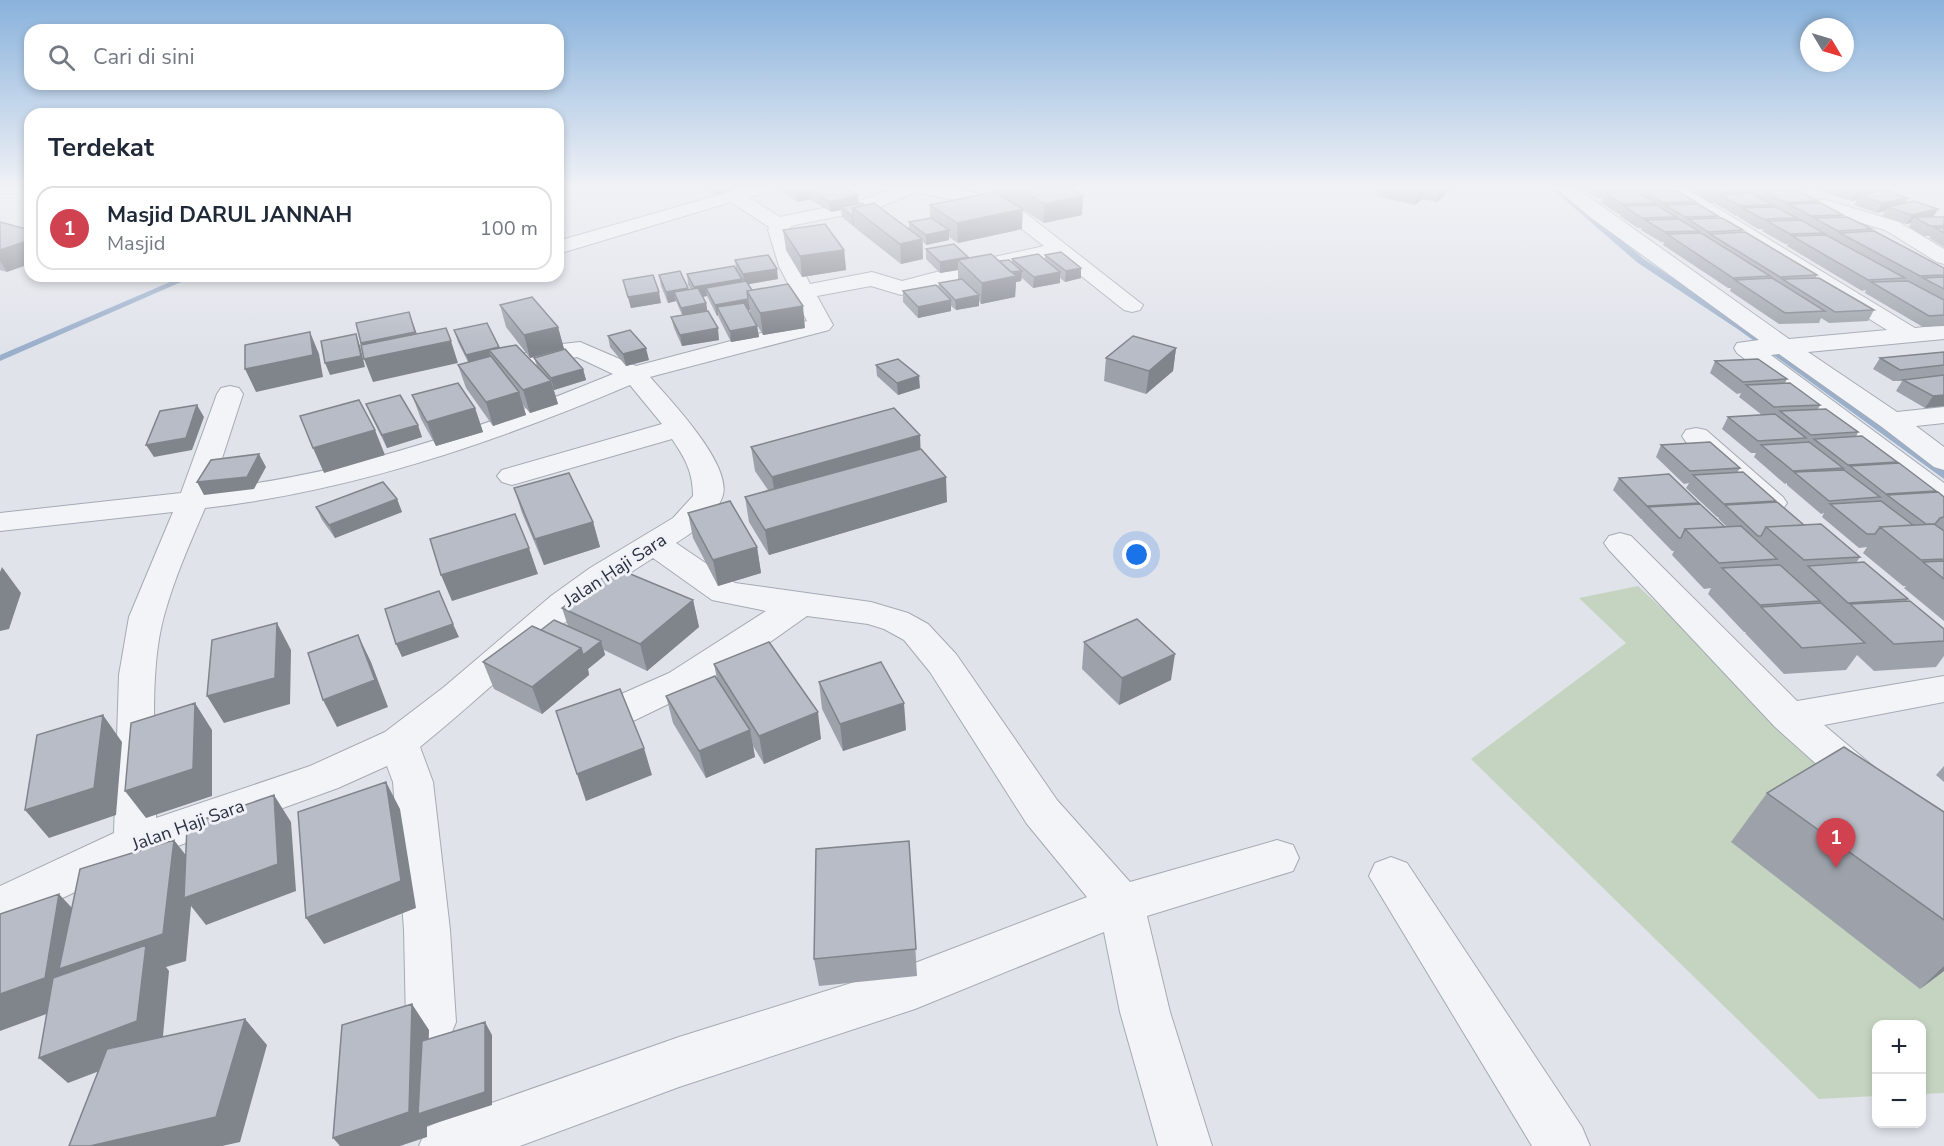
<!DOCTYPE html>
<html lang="id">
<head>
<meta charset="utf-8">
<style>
	body { margin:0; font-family:"Nunito Sans",sans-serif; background:#f6f6f7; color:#1f2937 }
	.controls { position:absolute; right:18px; bottom:18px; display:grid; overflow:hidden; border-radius:12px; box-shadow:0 3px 9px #0003 }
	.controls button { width:54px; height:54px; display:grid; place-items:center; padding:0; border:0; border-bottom:2px solid #e0e1e3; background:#fff; color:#1f2937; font:30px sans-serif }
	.compass { position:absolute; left:1800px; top:18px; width:54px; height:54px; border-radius:50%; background:#fff; box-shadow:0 3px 9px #0003; rotate:128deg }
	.you { position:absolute; left:1137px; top:555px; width:21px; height:21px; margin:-15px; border:4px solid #fff; border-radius:50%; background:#1a73e8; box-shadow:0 0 0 9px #1a73e833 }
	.badge { display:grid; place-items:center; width:39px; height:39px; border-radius:50%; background:#d14251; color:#fff; font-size:20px; font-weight:700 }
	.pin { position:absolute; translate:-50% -50px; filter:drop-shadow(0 2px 3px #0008) }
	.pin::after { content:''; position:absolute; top:32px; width:21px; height:18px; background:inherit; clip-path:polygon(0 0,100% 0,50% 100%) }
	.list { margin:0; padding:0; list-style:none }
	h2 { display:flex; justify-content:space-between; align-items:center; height:78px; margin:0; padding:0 24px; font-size:26px }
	h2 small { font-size:20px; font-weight:400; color:#747a83 }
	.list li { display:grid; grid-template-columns:39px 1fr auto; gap:18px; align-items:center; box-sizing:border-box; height:84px; margin:0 12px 12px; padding:0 12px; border:2px solid #e0e1e3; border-radius:18px }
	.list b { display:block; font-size:22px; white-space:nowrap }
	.list p { margin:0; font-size:20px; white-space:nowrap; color:#747a83 }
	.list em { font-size:20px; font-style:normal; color:#747a83 }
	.icon { flex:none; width:33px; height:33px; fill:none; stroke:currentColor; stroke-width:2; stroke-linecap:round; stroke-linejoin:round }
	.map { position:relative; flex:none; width:1944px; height:1146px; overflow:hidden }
	.search { position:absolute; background:#fff; box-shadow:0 3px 9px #0003; left:24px; top:24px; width:540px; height:66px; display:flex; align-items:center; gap:15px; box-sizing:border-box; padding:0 21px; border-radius:18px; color:#747a83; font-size:22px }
	.panel { position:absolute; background:#fff; box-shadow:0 3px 9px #0003; left:24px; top:108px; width:540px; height:174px; border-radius:18px }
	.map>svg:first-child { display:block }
</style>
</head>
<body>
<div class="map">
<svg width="1944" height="1146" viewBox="0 0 1944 1146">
	<rect width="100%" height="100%" fill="#e0e3ea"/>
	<!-- green -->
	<path fill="#c5d4c1" d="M1638 586 1944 871 1920 989 1944 971V1093L1922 1094V1024H1876V1096L1819 1099 1471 759 1626 643 1579 598Z"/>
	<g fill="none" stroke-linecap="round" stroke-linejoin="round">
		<!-- stream -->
		<path fill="#9aafca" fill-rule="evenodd" d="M1550 187H1557L1644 259 1745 326 1944 471V479L1739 330 1638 263Z
			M184 276H195L0 361V355Z"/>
		<!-- minor casing -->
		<g stroke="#a5aab4" stroke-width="2">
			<path id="minor" d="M0 187H30V193H0Z
				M746 187H777L774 191 749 197 780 217 862 200 899 187H944L987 195 1023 211 1143 305 1140 310 1132 312 1124 310 1056 256 997 269 901 295 871 286 817 296 833 325 829 330 650 377C670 400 735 467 722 498 715 516 691 534 676 543L735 583 871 602 908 613 928 624 956 654 1057 800 1130 882 1277 840 1293 845 1299 858 1293 871 1147 916 1170 1012 1212 1146H1158L1120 1012 1104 932 915 1009 679 1087 520 1146H419L427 1127 446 1119 679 1037 915 963 1087 897 1027 824 930 672 904 640 884 629 868 624 807 616 726 673 695 691 629 723 615 727 601 723 596 713 601 703 669 673 766 611 712 600 653 558C568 611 498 684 420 747L433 782 450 930 456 1022 449 1039 431 1046 413 1039 406 1022 404 930 393 782 387 766 338 788 150 856 0 928V886L114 833 119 675 129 617 173 512 0 531V513L181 493 217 394 221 388 230 386 239 388 243 394 212 489C352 474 483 427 613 374L577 357 489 377 480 374 476 369 480 364 562 344 580 342 636 366 807 321 779 266 768 230 769 227 731 202 558 254V241ZM916 192 981 206 1009 219 1044 246 994 257 902 281 872 272 810 284 801 266 789 228 795 225 875 209ZM630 385 662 424 502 470 497 476 502 482 512 485 672 439C685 458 693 472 693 496L673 518 590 568 551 596 444 687 385 732 310 766 156 818C156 758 148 673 164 616 174 579 190 543 205 508 353 491 493 443 630 385Z
				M1555 187H1575L1789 339 1887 330 1664 191 1661 187H1683L1915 328 1944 325V339L1808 352 1897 412 1944 407V423L1916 426 1944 447V470L1934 467 1882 427 1779 354 1771 355 1944 483V506L1933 503 1737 353 1734 348 1737 343 1759 340 1590 217Z
				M1823 199 1899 222 1944 249V264L1937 262 1885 230 1816 209 1814 205 1816 201Z
				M1696 428 1706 430 1783 497 1787 503 1783 509 1772 512 1761 509 1686 442 1682 436 1686 430Z
				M1620 533 1631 536 1797 701 1944 676V702L1824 725 1881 773 1887 784 1881 795 1866 800 1851 795 1775 727 1609 550 1604 543 1609 536Z
				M1391 857 1407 863 1582 1127 1590 1146H1532L1369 876 1375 863Z"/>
		</g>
		<!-- minor -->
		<use href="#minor" fill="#f3f4f8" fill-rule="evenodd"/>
	</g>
	<!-- wall -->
	<path fill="#9da2aa" d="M703 187H737V189L716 195Z
		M777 187H844L859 204 864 205 909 229V222L930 218V205L1022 229 958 243 949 237V240L926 245 923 242V259L901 264 854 227V225L853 226 842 217 841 210 831 212 811 200V199L798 202 777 189Z
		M988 187H1067L1082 215 1044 223 1008 200 1009 198 1006 199Z
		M1378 187H1451V189L1437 202 1422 199 1415 205 1376 196Z
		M1579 187H1672L1670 191 1696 202 1695 204 1718 216 1717 218 1743 230 1742 232 1817 275 1816 278 1874 310 1868 321 1829 323 1821 318 1819 323 1779 324 1730 291 1731 288H1728L1663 245 1664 242H1661L1641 230 1642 228H1638L1620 216 1621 214H1619L1601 203 1603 198H1597L1589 192V191Z
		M1684 187H1787L1791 189V191L1818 201 1817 203 1843 215 1842 217 1872 229 1871 232 1944 268V326L1923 327 1865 293 1866 290 1862 291 1787 246 1788 244H1785L1762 231 1763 229H1758L1738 217V215L1736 216 1716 204V203H1711L1692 192 1693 190H1690Z
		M1810 187H1881L1879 191 1905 203 1938 209 1933 217H1944V247L1929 238 1931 236H1924L1909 227 1911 223 1906 224 1882 216 1885 211 1877 213 1854 205 1857 200 1851 201 1829 194 1830 192 1827 193Z
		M0 222 7 272 0 270Z
		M783 230 844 250 846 270 802 277 786 250Z
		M926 249 968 257V259L999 261 1012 262V259L1045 260V255L1081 268V278L1065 282 1060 278V283L1033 288 1022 278 1021 281 1016 282 1015 297 981 304 979 301V306L956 310 951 306V311L918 318 903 302V291L939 288V283L958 280V270L940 273 926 259Z
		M735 260 778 279 748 284 752 290 805 328 763 335 750 313V310H748L757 326 759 337 731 342 719 318 718 315 717 316 707 296 703 297 706 303 707 311 719 340 682 346 674 328 671 317 682 315 676 301 668 303 661 286 659 275 689 290 691 289 688 285 687 274 736 269Z
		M623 280 661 303 631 308Z
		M500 305 558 327 564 349 530 358 506 327Z
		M454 330 499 348 537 366 534 358 583 369 586 380 554 390 553 388 558 404 530 413 523 405 526 415 493 426 466 388 458 365 468 362 458 342Z
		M608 336 649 360 626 366 610 347Z
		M1176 348 1173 371 1146 394 1104 381 1106 358Z
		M1944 352V406L1925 408 1896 391 1902 381H1893L1873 369 1880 358Z
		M1715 361 1787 379 1785 383 1820 405 1818 409 1858 432 1856 437 1897 462 1896 463 1936 491 1935 492 1944 497V621L1904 588 1906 586H1903L1863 553 1867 547 1859 548 1822 517 1824 513 1821 514 1787 485V483L1785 484 1754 457 1756 453H1751L1722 429 1728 417 1762 415 1739 397 1741 393 1737 394 1710 373Z
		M876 365 920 388 898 395 877 376Z
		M412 395 475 408 483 432 436 446 421 419Z
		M366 404 422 437 387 448 371 416Z
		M920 435V449L947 502 769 555 749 522 745 497 768 490 755 471 751 447Z
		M1661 445 1740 468 1737 473 1776 501 1775 502 1804 525 1860 557 1856 563 1908 599 1906 601 1944 629V656L1936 667 1874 671 1857 655 1846 670 1784 674 1745 633 1746 632H1744L1708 594 1711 588 1704 589 1672 555 1674 551H1672L1642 520V519H1641L1613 490 1619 478 1699 503 1698 504 1725 527H1727L1718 518 1719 517H1717L1686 488 1689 483 1684 484 1656 457Z
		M514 488 593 522 600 547 544 565 522 513Z
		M397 499 402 512 335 538 322 520 316 507Z
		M688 513 757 547 761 573 718 586 693 538Z
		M693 600 699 627 647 671 604 650 605 655 588 669 589 675 542 714 494 689 483 662 541 630 568 626 562 608Z
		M1084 642 1171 680 1119 705 1082 669Z
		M714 664 821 739 764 764 753 746 755 757 706 778 673 723 666 696 717 679Z
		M819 682 906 730 843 751 822 709Z
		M1944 766V782L1936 775Z
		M1767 793 1944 812V971L1920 989 1731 842Z
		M909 841 917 976 819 986 814 959Z"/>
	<!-- shaded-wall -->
	<path fill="#80848b" d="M715 187H737V189L716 195Z
		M746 187H757L747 189Z
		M796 187H836L810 191 811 199 798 202Z
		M1006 187H1009V198L1006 199Z
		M1420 187H1425L1422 199 1415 205Z
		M1441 187H1451V189L1437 202Z
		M1830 187H1833L1830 192 1827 193Z
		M1881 187 1876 196 1859 195 1857 200 1851 201 1856 192Z
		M858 195 859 205 841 207V210L831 212 830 202Z
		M1083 196 1082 215 1044 223V204Z
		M1908 198 1903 207H1888L1885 211 1877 213 1882 203Z
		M1023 209 1022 229 958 243 957 223Z
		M1938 209 1932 219 1914 217 1911 223 1906 224 1912 215Z
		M853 215 854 225 853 226 852 216Z
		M949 230V240L926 245V235Z
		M922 239 923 259 901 264 900 244Z
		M30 240V264L7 272 0 261V250Z
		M844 250 846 270 802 277 800 256Z
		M968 257V268L958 260V270L940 273V262Z
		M1081 268V278L1065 282 1066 271Z
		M777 269 778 279 744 285 743 274Z
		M1022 271 1021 281 1016 282 1015 297 981 304 982 283 1005 274Z
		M1060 272V283L1033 288 1034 277Z
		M742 279 744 290 706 288 707 296 696 298 694 287Z
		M688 288 690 299 674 292 676 301 668 303 666 292Z
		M659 292 661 303 631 308 628 297Z
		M979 295V306L956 310 955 300Z
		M748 299 750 310 721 315 717 307 718 315 717 316 715 305Z
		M951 300V311L918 318V307Z
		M706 303 708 314 684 319 681 308Z
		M803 306 805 328 763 335 760 313Z
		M409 312 417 334 451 341 458 363 373 382 364 359 367 358 361 343Z
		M757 326 759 337 731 342 730 331Z
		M558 327 564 349 530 358 524 335Z
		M718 328 719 340 682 346 680 335Z
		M310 332 319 354 323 377 256 392 245 369Z
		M356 334 360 346 365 367 330 375 325 363Z
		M499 347 489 350 492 361 470 366 466 355Z
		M646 348 649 360 626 366 623 354Z
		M1176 348 1173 371 1146 394 1149 371Z
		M583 369 586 380 554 390 551 378Z
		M919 376 920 388 898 395 897 383Z
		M551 381 558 404 530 413 523 390Z
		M519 392 526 415 493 426 486 402Z
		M1944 395V406L1925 408 1933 396Z
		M197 405 204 417 192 450 154 457 146 445Z
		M475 408 483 432 436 446 427 422Z
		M418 425 422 437 387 448 382 435Z
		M375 430 385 455 324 473 313 448Z
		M920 435 921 459 776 502 772 477Z
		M259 454 266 467 254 489 204 495 197 482Z
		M946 477 947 502 769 555 765 530Z
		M397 499 402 512 335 538 329 525Z
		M593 522 600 547 544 565 535 539Z
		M757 547 761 573 718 586 713 560Z
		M529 548 538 574 452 601 441 575Z
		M2 567 21 593 9 629 0 631V572Z
		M693 600 699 627 647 671 640 644Z
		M277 623 291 650 290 704 224 723 207 696Z
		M453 624 459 637 402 657 396 644Z
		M358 635 371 662 388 707 337 727 323 700Z
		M601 641 605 655 588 669 589 675 542 714 532 687 581 648Z
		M1175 654 1171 680 1119 705 1122 678Z
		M195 703 212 730V796L146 818 125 791Z
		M904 703 906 730 843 751 840 724Z
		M818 712 821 739 764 764 759 736Z
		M103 715 122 742 116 815 49 838 25 810Z
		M750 730 755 757 706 778 699 751Z
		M644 748 652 775 586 801 577 774Z
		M386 782 400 809 416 908 324 944 306 918Z
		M274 795 291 822 296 891 206 925 191 906 186 961 166 967 169 971 162 1047 68 1083 39 1058 71 1005 0 1031V994L59 894 84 921 174 840 195 867Z
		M1944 966V971L1920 989Z
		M412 1004 429 1030 427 1111 485 1022 492 1035V1105L427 1126V1137L400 1146H340L333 1138Z
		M245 1019 267 1045 240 1142 222 1146H90Z"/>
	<!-- building -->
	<path fill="#b7bcc6" stroke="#80848b" stroke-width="1.5" d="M827 187H843L858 195 830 202 810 191Z
		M1018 187H1067L1083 196 1044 204Z
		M1598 187H1630L1632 188 1600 189Z
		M1703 187H1737L1747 192 1715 193Z
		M1753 187H1787L1791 189 1760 190Z
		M1841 187H1880L1856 192Z
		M1797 190 1818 201 1786 203 1765 192Z
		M1885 190 1908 198 1882 203 1859 195Z
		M1677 191 1696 202 1663 203 1645 192Z
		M994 192 1023 209 957 223 930 205Z
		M1637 192 1656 203 1622 204 1605 193Z
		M1752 193 1773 205 1740 206 1720 195Z
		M1914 201 1938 209 1912 215 1888 207Z
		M862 203 864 205 853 208V215L852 216 841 207Z
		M874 203 922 239 900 244 853 208Z
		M1821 203 1843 215 1811 216 1788 204Z
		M1698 204 1718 216 1685 217 1665 205Z
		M1657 205 1676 217 1642 218 1624 206Z
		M1775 207 1797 218 1763 219 1742 208Z
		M1847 217 1872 229 1838 231 1814 218Z
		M1914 217H1944V226H1930Z
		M931 218 949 230 926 235 909 222Z
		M1722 218 1743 230 1708 232 1688 219Z
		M1679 219 1699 231 1665 232 1645 220Z
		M1801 220 1824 233 1790 234 1767 221Z
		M0 222 30 230V240L0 250Z
		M825 224 844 250 800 256 783 230Z
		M1935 228H1944V233Z
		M1874 231 1944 268V275L1920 276 1840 233Z
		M1745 232 1817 275 1780 277 1710 234Z
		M1701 233 1770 276 1733 278 1667 234Z
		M1826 235 1905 278 1868 280 1792 236Z
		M954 244 968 257 940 262 926 249Z
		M1061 252 1081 268 1066 271 1045 255Z
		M991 254 1016 276 982 283 958 260Z
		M1038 254 1060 272 1034 277 1012 259Z
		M768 255 777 269 743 274 735 260Z
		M1009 260 1022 271 1011 272 999 261Z
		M734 266 742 279 694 287 687 274Z
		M680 271 688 288 666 292 659 275Z
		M653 275 659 292 628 297 623 280Z
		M1944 277V289L1923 278Z
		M1772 278 1825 311 1785 313 1735 280Z
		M1819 278 1874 310 1835 312 1782 279Z
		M962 279 979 295 955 300 939 283Z
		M746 281 752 290 747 291 748 299 715 305 706 288Z
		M1908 281 1944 300V315L1929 316 1871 282Z
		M788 284 803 306 760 313 747 291Z
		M936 285 951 300 918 307 903 291Z
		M698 288 706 303 681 308 674 292Z
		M532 297 558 327 524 335 500 305Z
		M744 303 757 326 730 331 717 307Z
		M708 311 718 328 680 335 671 317Z
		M409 312 415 332 361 343 356 323Z
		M487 323 499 347 466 355 454 330Z
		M446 328 451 341 364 359 361 345Z
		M630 330 646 348 623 354 608 336Z
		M310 332 313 355 245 369V345Z
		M356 334 361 356 325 363 321 341Z
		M1133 336 1176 348 1149 371 1106 358Z
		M516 345 551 381 523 390 489 350Z
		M565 349 583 369 551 378 534 358Z
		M1944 352V365L1900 370 1880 358Z
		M491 356 519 392 486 402 458 365Z
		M898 359 919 376 897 383 876 365Z
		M1758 359 1787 379 1743 382 1715 361Z
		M1944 375V395L1933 396 1903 380Z
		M458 383 475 408 427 422 412 395Z
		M1790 383 1820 405 1774 407 1746 385Z
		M400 395 418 425 382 435 366 404Z
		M359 400 375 430 313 448 300 416Z
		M197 405 186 438 146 445 160 411Z
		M894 408 920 435 772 477 751 447Z
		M1826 409 1858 432 1811 435 1780 411Z
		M1775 414 1806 438 1758 441 1728 417Z
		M1862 436 1897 462 1848 465 1814 439Z
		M1710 442 1740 468 1690 471 1661 445Z
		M1809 442 1843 468 1793 471 1761 445Z
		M921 449 946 477 765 530 745 497Z
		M259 454 247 477 197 482 211 460Z
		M1899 463 1936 491 1886 494 1850 466Z
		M1844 470 1880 497 1829 501 1794 472Z
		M1743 472 1776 501 1724 504 1693 475Z
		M569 473 593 522 535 539 514 488Z
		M1669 474 1699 503 1647 506 1619 478Z
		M383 482 397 499 329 525 316 507Z
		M1938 492 1944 497V517L1940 518 1935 524H1926L1887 495Z
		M730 501 757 547 713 560 688 513Z
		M1881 501 1913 525 1880 527 1875 534H1867L1830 504Z
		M1777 502 1804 525 1766 527 1761 536H1758L1725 505Z
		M1700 504 1725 527 1685 529 1681 538H1679L1648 507Z
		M515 514 529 548 441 575 430 539Z
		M1821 524 1860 557 1804 560 1766 527Z
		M1934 524 1944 531V559L1921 560 1880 527Z
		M1741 526 1777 559 1719 563 1685 529Z
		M1944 561V579L1923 562Z
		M1864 562 1908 599 1848 603 1808 566Z
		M1780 565 1820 601 1760 605 1722 568Z
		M616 568 693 600 640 644 562 608Z
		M439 591 453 624 396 644 385 609Z
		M1910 601 1944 629V641L1894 644 1850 604Z
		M1821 603 1865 643 1802 648 1761 607Z
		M1137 619 1175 654 1122 678 1084 642Z
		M554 620 601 641 583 655 581 648 541 630Z
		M277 623 275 678 207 696 212 640Z
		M532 626 581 648 532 687 483 662Z
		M358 635 375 680 323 700 308 653Z
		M769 642 818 712 759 736 714 664Z
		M881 662 904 703 840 724 819 682Z
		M715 676 750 730 699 751 666 696Z
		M620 689 644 748 577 774 556 711Z
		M195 703 193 769 125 791 131 723Z
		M103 715 94 788 25 810 37 735Z
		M1844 747 1944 812V920L1767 793Z
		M386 782 401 881 306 918 298 812Z
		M274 795 278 864 184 898 187 825Z
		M174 840 163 934 59 969 80 869Z
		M909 841 916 949 814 959 816 849Z
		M59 894 45 978 0 994V914Z
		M146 945 137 1021 39 1058 53 978Z
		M412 1004 409 1112 333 1138 342 1025Z
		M245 1019 216 1117 90 1146H69L107 1049Z
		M485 1022V1092L418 1114 422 1041Z"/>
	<!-- sky -->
	<linearGradient id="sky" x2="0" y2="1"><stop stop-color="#89b2dc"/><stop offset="0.54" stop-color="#f1f2f6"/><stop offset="1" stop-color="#f1f2f6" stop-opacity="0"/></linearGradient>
	<rect width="1944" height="347" fill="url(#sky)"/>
	<g text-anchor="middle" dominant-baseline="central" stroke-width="6" stroke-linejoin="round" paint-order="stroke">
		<!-- street labels -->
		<g font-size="18" fill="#283041" stroke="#f0f2f7">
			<text transform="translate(615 570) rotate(-33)">Jalan Haji Sara</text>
			<text transform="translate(188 825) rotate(-20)">Jalan Haji Sara</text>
		</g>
	</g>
</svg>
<div class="controls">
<button>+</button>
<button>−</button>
</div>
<svg class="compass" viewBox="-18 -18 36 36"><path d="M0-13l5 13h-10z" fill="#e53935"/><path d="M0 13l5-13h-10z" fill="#747a83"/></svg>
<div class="you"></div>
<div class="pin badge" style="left:1836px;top:868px">1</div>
<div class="search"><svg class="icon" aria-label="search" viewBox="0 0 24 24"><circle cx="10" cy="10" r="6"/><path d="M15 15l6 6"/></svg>Cari di sini</div>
<section class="panel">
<h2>Terdekat<small></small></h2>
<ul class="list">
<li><span class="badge">1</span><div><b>Masjid DARUL JANNAH</b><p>Masjid</p></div><em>100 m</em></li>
</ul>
</section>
</div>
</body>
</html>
